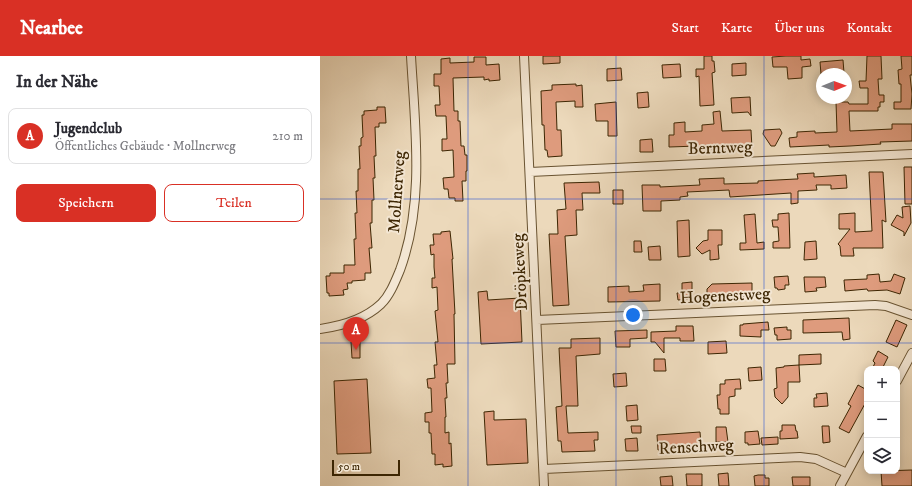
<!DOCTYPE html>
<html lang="de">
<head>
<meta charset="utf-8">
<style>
	body { margin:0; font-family:"IM FELL DW Pica",serif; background:#f7f7f7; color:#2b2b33 }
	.controls { position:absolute; right:12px; bottom:12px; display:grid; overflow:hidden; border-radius:8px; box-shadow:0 2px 10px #0003 }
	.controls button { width:36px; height:36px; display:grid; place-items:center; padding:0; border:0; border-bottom:1px solid #e1e1e2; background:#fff; color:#2b2b33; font:20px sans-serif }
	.compass { position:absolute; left:496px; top:12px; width:36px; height:36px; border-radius:50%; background:#fff; box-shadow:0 2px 10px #0003; rotate:89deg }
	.scale { position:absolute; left:12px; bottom:10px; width:68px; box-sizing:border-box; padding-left:4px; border:2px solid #3d2603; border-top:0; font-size:11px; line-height:14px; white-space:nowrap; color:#3d2603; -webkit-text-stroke:3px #f3e6d3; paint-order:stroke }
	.you { position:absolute; left:313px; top:259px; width:14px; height:14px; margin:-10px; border:3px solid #fff; border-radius:50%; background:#1a73e8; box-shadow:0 0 0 6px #1a73e833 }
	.badge { display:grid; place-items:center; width:26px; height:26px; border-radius:50%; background:#d93025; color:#fff; font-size:13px; font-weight:700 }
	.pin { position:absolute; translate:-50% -33px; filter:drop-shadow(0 1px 2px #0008) }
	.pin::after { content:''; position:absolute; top:21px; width:14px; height:12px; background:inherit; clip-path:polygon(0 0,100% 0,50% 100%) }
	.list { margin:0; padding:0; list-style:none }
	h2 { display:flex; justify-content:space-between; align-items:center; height:52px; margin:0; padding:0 16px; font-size:17px }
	h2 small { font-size:13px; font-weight:400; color:#7c7c81 }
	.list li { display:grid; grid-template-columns:26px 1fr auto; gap:12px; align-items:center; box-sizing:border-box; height:56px; margin:0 8px 8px; padding:0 8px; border:1px solid #e1e1e2; border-radius:8px }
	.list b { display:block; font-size:15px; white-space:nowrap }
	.list p { margin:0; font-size:13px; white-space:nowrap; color:#7c7c81 }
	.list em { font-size:13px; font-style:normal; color:#7c7c81 }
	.actions { display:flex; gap:8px; padding:12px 16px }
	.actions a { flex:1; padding:9px 0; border:1px solid #d93025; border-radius:8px; text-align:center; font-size:14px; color:#d93025 }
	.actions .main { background:#d93025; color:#fff }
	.icon { flex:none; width:22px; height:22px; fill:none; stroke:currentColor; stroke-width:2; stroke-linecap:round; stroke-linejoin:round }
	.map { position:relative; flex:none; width:592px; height:430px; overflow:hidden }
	header { display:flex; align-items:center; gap:24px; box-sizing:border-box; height:56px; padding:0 20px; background:#d93025; color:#fff }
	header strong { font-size:19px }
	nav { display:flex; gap:22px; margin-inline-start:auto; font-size:14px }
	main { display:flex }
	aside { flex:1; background:#fff }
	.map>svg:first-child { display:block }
</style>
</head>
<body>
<header>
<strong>Nearbee</strong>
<nav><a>Start</a><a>Karte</a><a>Über uns</a><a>Kontakt</a></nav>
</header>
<main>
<aside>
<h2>In der Nähe<small></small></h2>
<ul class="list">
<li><span class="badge">A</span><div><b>Jugendclub</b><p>Öffentliches Gebäude · Mollnerweg</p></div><em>210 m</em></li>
</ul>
<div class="actions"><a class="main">Speichern</a><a>Teilen</a></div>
</aside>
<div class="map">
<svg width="592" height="430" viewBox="0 0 592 430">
	<rect width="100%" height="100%" fill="#ecd9bb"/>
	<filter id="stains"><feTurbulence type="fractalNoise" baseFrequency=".005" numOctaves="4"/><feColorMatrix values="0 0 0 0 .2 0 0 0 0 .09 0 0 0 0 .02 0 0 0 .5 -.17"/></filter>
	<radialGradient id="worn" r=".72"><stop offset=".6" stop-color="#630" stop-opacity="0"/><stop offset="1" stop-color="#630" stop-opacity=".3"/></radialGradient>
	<!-- building -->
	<path fill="#de9b7d" stroke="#3d2603" d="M223 0H240V7L223 8Z
		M384 0H392V5H394L395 16 392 17 394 49 380 50 379 20 376 21V13H384Z
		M466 0H481V4L490 3 491 10 482 11V22L468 23 467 11H453L452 1Z
		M547 0H561L562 23H558L559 39H564V46H560V51H558V55H529L530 75 572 73V68H592V85L560 86 561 88 530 90 509 91V89L470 91 469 82 477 81V76L495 75V77L517 76 516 46H528L529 48H548V32H540L539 25H546Z
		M581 0H592V19H590L592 38 591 53H574V46H581V28H579L578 14 582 13Z
		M154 1H166V9L179 8 180 24 169 25V23L164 24V21L133 22 134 55H138V65H140L141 90H144L145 99H147V115H146V125H142L143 145H135V142H129L128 133H124L123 122 134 121 133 94 122 95V83H127L126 60H116L115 49H120L119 30H114V18H121V3L130 2V7L154 6Z
		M523 4 524 17 501 18 500 6Z
		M426 7V19L412 20V8Z
		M360 8 361 21 343 22 342 9Z
		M301 12 302 24 287 25V13Z
		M256 28V30L262 29 263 51H255V45L236 46 237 74H241L242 100 228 101 227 94H225L224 69H222L221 35 232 34V29Z
		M328 36 329 51 318 52 317 37Z
		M430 41 431 60 428 56 412 57 411 42Z
		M296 46 297 80H288V65H276L275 48Z
		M57 51H65L66 67H59V71H55L56 100H54L55 122H53L54 144H52V167H50L52 192H49L51 217H45V224L32 225V227H27L28 233 23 234 24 239 9 240V237H7L6 220H10V217H24V209H35L34 183H36L35 157H37L36 135H38V113H40L39 90H41V82L43 81 42 59H44V55L57 54Z
		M400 55 402 75 431 74 432 92 379 94 378 90 349 91V79H354V67L365 66V76L382 75V69L394 68 393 56Z
		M460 73 462 77 455 90H451L443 78 444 74Z
		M332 83 333 96H320V84Z
		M584 111H592V148H585Z
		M549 116H563L566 166 562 164 563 192H533L534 200H521L520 190 518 188 530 173H519V158L535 157V176L552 175Z
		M494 117V121L526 119 527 132 511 133V129H496L497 134 478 135V147L471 148V137L410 141 409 134 367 136 368 140 360 141V144L341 145V155H323L322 129H340V131L380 129 379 123 404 122V128L438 127V125L476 123H478L477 118Z
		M279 126 280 137H262L263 154H256L257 179 245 180 249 249 233 250 229 178H238L237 154 246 153 244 127Z
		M293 134H303V148H293Z
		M590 150 591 167 584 180V176L571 169 577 159 583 162 582 151Z
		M469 157 470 192H453V186L459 185 458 171H453L452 164H458V158Z
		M435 158 437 187 444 186V193L420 194V187H426L424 159Z
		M369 164 370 200 358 201 357 165Z
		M388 174H402V189H398L399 203 390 204V194L382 198 376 192 383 185 388 184Z
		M130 175 133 203H132L135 258H134L135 308H127L128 327H126L127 342H125L126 361H125V377L129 376V388L131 387 132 410 123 411V408L115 409V398H112L111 377H109V366H105V357L112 356 111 332H108L107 323 115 322 114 309H117L115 286H118L115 255 118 254 117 231 112 232V222H115L114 211V198L111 199 110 189H114L113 178H121V176Z
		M314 185H321L322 196H314Z
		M496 185 497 203 484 204 485 186Z
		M340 190 341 204H329L328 191Z
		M559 218 560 226 571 225 574 218 585 222 580 238 567 234 548 235 547 233 525 235 524 224 547 223V219Z
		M468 220 469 229H465V233L458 234 457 232H455L454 221Z
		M484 221H505L506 231 496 232 497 235 485 236Z
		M372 226V243L358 244 357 237H362V227Z
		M432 227V236H428V240L421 241V239H406V241L392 242 387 238V233L392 228Z
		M340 228V245L288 246V231L309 230V236L324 235 323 229Z
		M167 235 168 244 200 242 202 286 161 288 158 236Z
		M529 262 530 283 523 284 522 276 483 277V264Z
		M576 264 587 269 577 291 566 286Z
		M448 266 449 274H441V281L420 280V269H423V268Z
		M356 270H373L374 285H360V282H344V297L335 286H331V276L356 275Z
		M467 271V274H471V283L457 284V279H455L454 272Z
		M327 274V282L310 283V291H296L295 275Z
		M280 282V298L256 300 258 350H246L248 377 278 376V384H274L275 395 242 396 241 385H238L236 351 242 350 239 292H251V283Z
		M40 285V302H32L31 286Z
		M406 285 407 297 388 298V286Z
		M558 295 568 301 562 313H552L555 307 553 305Z
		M501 298V308L479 309V299Z
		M334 303H345L346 315H334Z
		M479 309 480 326H468V341L462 348 455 341 454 333 457 332 456 312 464 311V310Z
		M441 311 442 324 429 325 428 312Z
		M306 317 307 330 294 331 293 318Z
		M47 323 51 397 17 398 14 325Z
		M420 323 421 333H415V340L409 341V358H400V353H398L397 339H400V328H405V324Z
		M538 329 547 334V344L529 377 519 372 531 350 528 348Z
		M507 337 508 350 494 351V342H497L496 338Z
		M317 349 318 364 307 365 306 350Z
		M174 355V364L206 363 208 407 167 409 164 356Z
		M462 369H475L476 375H477L478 382 460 383V375H462Z
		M311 370H321V377H312Z
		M502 370H509L510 386 503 387Z
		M396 371H406L408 386H396Z
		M438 375 440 388 428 389V387H425V376Z
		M380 376 381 389 338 394 337 379Z
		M458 381V388L442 389 441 382Z
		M317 382 318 395H306L305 383Z
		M592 414V430H562L561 415Z
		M408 417 409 430H399L398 418Z
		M366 418H382V430H367Z
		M438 419H445V422H449V430H435L434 420Z
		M352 420 353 430H341L340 421Z
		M472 421H490V430H473Z"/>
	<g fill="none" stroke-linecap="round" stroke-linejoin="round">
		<!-- minor casing -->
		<g stroke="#695331" stroke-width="10">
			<path id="minor" d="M204 0 224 430
				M210 116 592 98
				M217 264 555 249 566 250 592 259
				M0 273C22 270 44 264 61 248 70 239 75 226 80 214 105 146 95 71 91 0
				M577 325 592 297
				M224 413 480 401 496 403 527 417
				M520 430 547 380"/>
		</g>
		<!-- minor -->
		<use href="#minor" stroke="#f3e6d3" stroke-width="8"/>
	</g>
	<!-- grid -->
	<path fill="none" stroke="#1d4ed8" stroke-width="1" stroke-opacity="0.55" d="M148 0V430M296 0V430M444 0V430M0 143H592M0 287H592"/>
	<g text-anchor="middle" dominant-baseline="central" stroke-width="4" stroke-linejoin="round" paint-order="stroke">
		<!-- street labels -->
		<g font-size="17" fill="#3d2603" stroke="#f3e6d3">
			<text transform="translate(400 92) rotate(-2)">Berntweg</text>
			<text transform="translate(77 136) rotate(-86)">Mollnerweg</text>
			<text transform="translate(200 216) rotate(-93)">Dröpkeweg</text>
			<text transform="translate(405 240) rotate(-3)">Hogenestweg</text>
			<text transform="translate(376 391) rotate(-3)">Renschweg</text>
		</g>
	</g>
	<rect width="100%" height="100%" filter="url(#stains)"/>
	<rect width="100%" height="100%" fill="url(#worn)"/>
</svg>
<div class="controls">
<button>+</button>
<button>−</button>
<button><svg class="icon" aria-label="layers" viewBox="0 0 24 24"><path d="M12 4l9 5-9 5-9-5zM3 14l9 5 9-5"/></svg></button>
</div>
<svg class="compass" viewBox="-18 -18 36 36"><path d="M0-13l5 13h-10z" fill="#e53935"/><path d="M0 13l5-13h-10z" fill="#7c7c81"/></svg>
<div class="scale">50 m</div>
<div class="you"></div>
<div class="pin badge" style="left:36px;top:294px">A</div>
</div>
</main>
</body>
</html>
